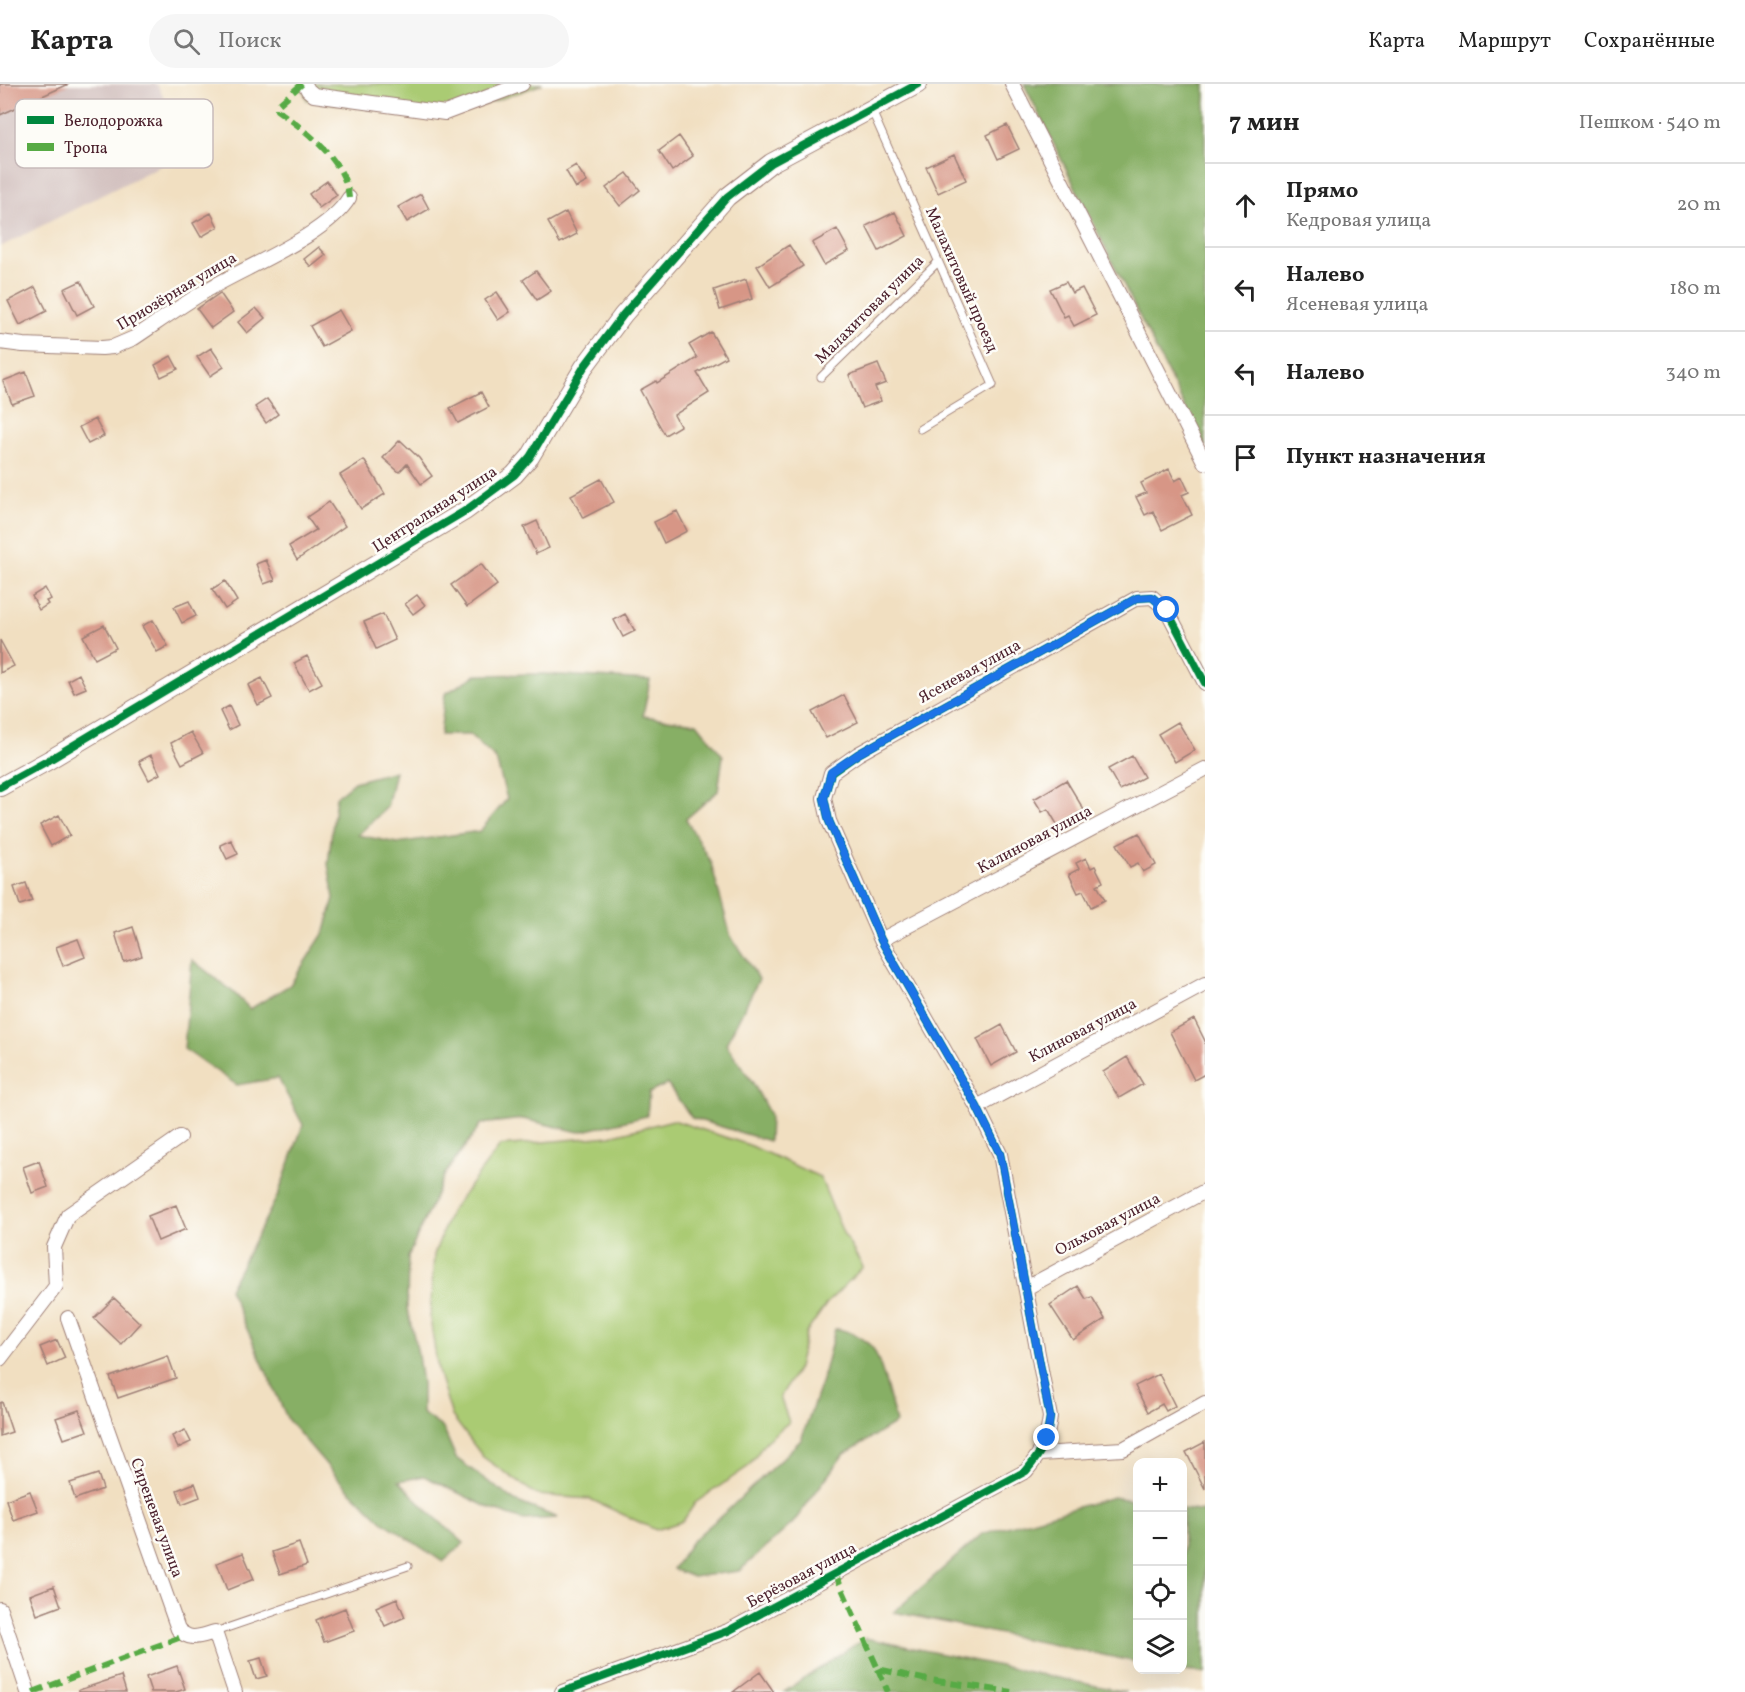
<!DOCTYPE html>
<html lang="ru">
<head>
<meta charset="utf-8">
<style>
	body { margin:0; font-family:Vollkorn,serif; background:#f6f6f6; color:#222 }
	.controls { position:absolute; right:18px; bottom:18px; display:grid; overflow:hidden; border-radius:12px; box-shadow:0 6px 24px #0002 }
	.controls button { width:54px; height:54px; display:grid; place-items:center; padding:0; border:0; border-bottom:2px solid #e0e0e0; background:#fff; color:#222; font:30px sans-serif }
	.stop { position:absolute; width:18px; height:18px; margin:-14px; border:4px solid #1a73e8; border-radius:50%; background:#fff }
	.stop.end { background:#1a73e8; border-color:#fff; box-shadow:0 2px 6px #0008 }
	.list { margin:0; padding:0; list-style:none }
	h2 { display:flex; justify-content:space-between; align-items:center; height:78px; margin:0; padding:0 24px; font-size:26px }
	h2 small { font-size:20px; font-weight:400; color:#767676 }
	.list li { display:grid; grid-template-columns:39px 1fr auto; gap:18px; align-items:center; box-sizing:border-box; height:84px; padding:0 24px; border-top:2px solid #e0e0e0 }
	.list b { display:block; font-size:22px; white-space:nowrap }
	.list p { margin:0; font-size:20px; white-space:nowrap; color:#767676 }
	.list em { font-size:20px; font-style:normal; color:#767676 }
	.icon { flex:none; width:33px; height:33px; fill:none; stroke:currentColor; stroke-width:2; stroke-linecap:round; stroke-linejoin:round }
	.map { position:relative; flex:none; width:1205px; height:1608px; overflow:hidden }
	header { display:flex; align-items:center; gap:36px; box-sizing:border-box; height:84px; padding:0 30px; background:#fff; border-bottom:2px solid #e0e0e0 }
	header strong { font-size:28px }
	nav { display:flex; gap:33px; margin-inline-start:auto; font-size:21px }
	.search { width:420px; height:54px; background:#f6f6f6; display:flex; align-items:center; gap:15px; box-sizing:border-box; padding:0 21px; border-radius:33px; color:#767676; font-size:22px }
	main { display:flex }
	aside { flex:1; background:#fff }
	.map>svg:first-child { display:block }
</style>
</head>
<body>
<header>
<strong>Карта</strong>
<div class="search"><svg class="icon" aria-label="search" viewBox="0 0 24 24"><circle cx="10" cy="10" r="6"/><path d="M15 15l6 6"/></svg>Поиск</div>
<nav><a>Карта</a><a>Маршрут</a><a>Сохранённые</a></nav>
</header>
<main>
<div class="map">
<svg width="1205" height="1608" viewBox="0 0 1205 1608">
	<rect width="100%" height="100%" fill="#fdfcf7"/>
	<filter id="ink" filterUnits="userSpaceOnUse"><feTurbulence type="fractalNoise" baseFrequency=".0167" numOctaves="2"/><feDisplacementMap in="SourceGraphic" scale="12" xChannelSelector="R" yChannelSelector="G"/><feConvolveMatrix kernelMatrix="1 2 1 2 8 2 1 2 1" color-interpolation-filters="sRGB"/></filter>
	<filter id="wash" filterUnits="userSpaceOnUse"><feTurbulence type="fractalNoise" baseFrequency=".008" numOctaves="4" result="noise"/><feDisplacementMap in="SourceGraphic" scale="24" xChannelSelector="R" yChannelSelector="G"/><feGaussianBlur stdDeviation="1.35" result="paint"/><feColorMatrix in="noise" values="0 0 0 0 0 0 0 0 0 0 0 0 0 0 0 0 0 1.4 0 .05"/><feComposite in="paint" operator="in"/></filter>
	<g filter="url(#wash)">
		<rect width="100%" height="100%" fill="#f1dfc1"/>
		<!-- industrial -->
		<path fill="#d1bfbe" d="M0 0H157L189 67 0 163Z"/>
		<!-- green -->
		<path fill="#aacb73" stroke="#7a754f" stroke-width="1.5" d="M301 0H543L446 34 307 16Z
			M673 1036 749 1061 820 1093 843 1149 863 1183 827 1219 806 1249 798 1284 780 1313 789 1338 766 1357 749 1382 695 1419 683 1437 656 1446 590 1415 537 1411 483 1373 452 1332 438 1287 430 1234 434 1171 450 1128 500 1062 610 1052Z"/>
		<!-- forest -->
		<path fill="#87af65" stroke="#686748" stroke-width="1.5" d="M1024 0H1205V363L1196 346Z
			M543 590 650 596 643 632 697 639 723 672 718 707 686 735 711 779 731 853 759 895 726 960 753 999 770 1031 769 1057 692 1034 667 1000 649 1009 647 1032 579 1048 523 1035 481 1040 445 1090 408 1173 407 1225 417 1265 422 1299V1329L443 1344 456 1374 515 1417 558 1434 523 1436 491 1425 424 1392 399 1397 429 1428 464 1459 443 1478 382 1437 343 1400 288 1336 229 1205 278 1111 303 1041 278 994 237 1001 184 965 192 876 232 907 250 925 290 901 325 847 334 814 328 780 336 713 354 698 395 687 387 723 358 751 397 759 480 747 507 715 496 675 470 651H440L445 610 476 591Z
			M835 1245C846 1245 863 1254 872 1263 881 1274 892 1323 896 1339L843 1371 793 1439 739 1487 693 1493 673 1485 693 1456 729 1425 801 1356 822 1296Z
			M1113 1413 1137 1417V1578L894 1528 982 1450Z
			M1183 1425 1205 1428V1589L1173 1586H1182Z
			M865 1554 1126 1608H784Z"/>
		<g id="blocks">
			<!-- building -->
			<path fill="#d79686" d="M0 0H69L0 31Z
				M1007 41 1019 65 998 75 987 51Z
				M679 52 693 72 672 87 659 67Z
				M954 70 966 96 938 109 926 83Z
				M576 81 587 98 576 104 566 87Z
				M627 89 640 106 620 122 606 104Z
				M327 97 337 111 319 124 309 110Z
				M421 110 429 125 407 138 398 123Z
				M566 128 577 150 560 159 548 138Z
				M895 128 907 152 879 167 866 142Z
				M211 129 218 143 201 153 193 139Z
				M837 145 849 167 824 181 812 159Z
				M789 161 803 182 770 203 757 182Z
				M319 163 326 171 311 183 304 175Z
				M536 187 551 207 537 216 523 196Z
				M746 195 752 215 720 226 714 206Z
				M81 197 94 222 77 231 64 205Z
				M1066 198 1072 209 1082 204 1096 231 1074 242 1068 231 1064 233 1050 205Z
				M35 203 47 227 20 241 8 217Z
				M497 208 510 228 498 236 485 216Z
				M220 209 233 228 211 244 197 225Z
				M256 224 265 234 247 249 238 238Z
				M339 226 351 247 322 263 310 242Z
				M711 248 726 273 697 289 709 309 674 331 680 342 665 351 640 306 656 297 657 299 697 274 689 261Z
				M211 264 224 283 210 292 197 273Z
				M171 272 178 285 161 293 155 281Z
				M878 280 886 299 875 303 881 317 862 324 849 291Z
				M26 288 35 312 12 320 3 297Z
				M481 308 489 323 458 339 450 324Z
				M267 315 278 330 266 339 255 323Z
				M95 335 104 352 88 360 79 343Z
				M400 356 419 374 432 392 421 400 407 380 399 388 383 374Z
				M364 376 385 410 361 425 340 391Z
				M1169 385 1175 397 1182 393 1189 408 1182 411 1192 431 1162 446 1153 427 1145 431 1136 413 1146 409 1141 399Z
				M601 395 614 418 583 434 571 411Z
				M329 418 345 442 297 476 289 462 316 446 307 433Z
				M677 427 687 447 664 459 654 438Z
				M537 437 549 464 536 470 524 443Z
				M266 476 275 496 264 500 256 480Z
				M481 480 497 501 467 523 451 501Z
				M225 497 237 517 225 525 212 505Z
				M45 504 51 515 46 517 48 520 39 526 32 512Z
				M417 511 425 521 413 530 405 520Z
				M189 517 196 532 182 539 174 523Z
				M383 530 395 556 376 565 364 538Z
				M625 530 635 547 623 553 614 536Z
				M153 536 168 562 157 568 142 542Z
				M104 541 116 564 95 575 83 552Z
				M0 556 14 582 0 589Z
				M307 572 322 599 309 606 294 579Z
				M79 590 86 604 74 609 68 596Z
				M262 594 272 614 258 621 248 601Z
				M844 611 858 638 826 654 812 628Z
				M229 622 238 641 229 646 220 627Z
				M1178 638 1195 666 1175 678 1158 650Z
				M191 648 203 669 182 680 171 659Z
				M151 671 160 690 149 696 139 677Z
				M1132 672 1144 693 1120 706 1108 685Z
				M1066 696 1084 726 1058 742 1048 725 1042 728 1034 715Z
				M59 731 70 751 51 762 40 741Z
				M1139 749 1156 781 1143 788 1138 779 1130 783 1117 760Z
				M231 756 238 770 227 775 220 761Z
				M1086 774 1091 784 1095 782 1103 798 1097 801 1105 816 1091 823 1083 807 1078 809 1069 790 1079 785 1076 779Z
				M26 799 32 817 20 821 14 803Z
				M133 843 142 872 124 878 115 849Z
				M78 855 85 873 63 882 56 863Z
				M1194 935 1205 957V990L1194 996 1170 948Z
				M1002 941 1016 968 991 982 977 955Z
				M1127 973 1143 1000 1119 1014 1103 988Z
				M39 1077 48 1103 32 1109 23 1083Z
				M176 1121 186 1145 158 1157 148 1132Z
				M1078 1202 1086 1215 1092 1213 1105 1235 1073 1256 1050 1221Z
				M114 1214 140 1239 121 1260 94 1234Z
				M57 1256 65 1274 48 1282 40 1263Z
				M168 1272 176 1294 118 1314 110 1293Z
				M1159 1290 1175 1322 1166 1327 1162 1320 1148 1328 1135 1302Z
				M2 1318 12 1348 0 1352V1319Z
				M79 1326 87 1347 64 1355 56 1334Z
				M185 1346 191 1358 178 1364 172 1352Z
				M1205 1358V1405L1186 1368Z
				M98 1390 103 1405 75 1415 70 1399Z
				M195 1399 200 1413 182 1420 177 1406Z
				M30 1407 38 1427 13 1436 6 1416Z
				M299 1459 307 1481 280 1490 272 1468Z
				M243 1469 254 1495 227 1506 217 1479Z
				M54 1502 61 1522 37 1531 30 1511Z
				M397 1514 405 1533 385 1542 376 1523Z
				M345 1524 354 1547 324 1558 316 1536Z
				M261 1574 267 1592 256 1595 250 1577Z
				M177 1582 185 1605 176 1608H151L146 1593Z
				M760 1588 774 1608H733Z
				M121 1592 126 1608H79V1606Z"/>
		</g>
	</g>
	<g filter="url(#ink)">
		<use href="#blocks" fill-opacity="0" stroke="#9e7f76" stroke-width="1.5"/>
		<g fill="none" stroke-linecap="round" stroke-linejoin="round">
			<!-- service casing -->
			<g stroke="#9e7f76" stroke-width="9">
				<path id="service" d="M872 27 993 301 920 345
					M821 293 938 178
					M215 1548 408 1482"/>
			</g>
			<!-- minor casing -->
			<g stroke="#9e7f76" stroke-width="16">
				<path id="minor" d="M305 0 308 6 314 11 445 29 522 0
					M1012 0 1205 379
					M0 258 23 261 102 264 113 263 134 254C158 238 182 221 207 206 245 183 327 151 349 114
					M881 856 1205 685
					M977 1023 1205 900
					M1026 1204 1205 1107
					M68 1234 178 1545C190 1558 200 1552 215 1548L235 1608
					M0 1275 56 1202 54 1163 68 1131 180 1053
					M1040 1370 1123 1365 1205 1319
					M0 1525 28 1608
					M562 1608 728 1547 1026 1387C1042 1368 1047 1358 1050 1333L1000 1070 977 1023 881 856 829 737 824 714 831 689 858 670 1137 514 1152 513 1167 526 1205 599"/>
			</g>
			<!-- tertiary casing -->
			<g stroke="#9e7f76" stroke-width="20">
				<path id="tertiary" d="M0 703 49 676 465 427 514 391 530 373 584 283 623 231 727 113 771 79 918 0"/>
			</g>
			<!-- service -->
			<use href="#service" stroke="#fff" stroke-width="7"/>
			<!-- minor -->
			<use href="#minor" stroke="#fff" stroke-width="14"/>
			<!-- tertiary -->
			<use href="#tertiary" stroke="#fff" stroke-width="18"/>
			<!-- quiet -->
			<path stroke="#57aa44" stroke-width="6" stroke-dasharray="12 6" stroke-linecap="butt" d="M302 0 279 20 277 26C306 47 346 76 349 114
				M835 1489 878 1585 923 1595 1011 1608
				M878 1585 888 1608
				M33 1608 184 1552"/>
			<!-- cycleway casing -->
			<g stroke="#fdfcf7" stroke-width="11">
				<path id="cycleway" d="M0 703 49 676 465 427 514 391 530 373 584 283 623 231 727 113 771 79 918 0
					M562 1608 728 1547 1026 1387C1042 1368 1047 1358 1050 1333L1000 1070 977 1023 881 856 829 737 824 714 831 689 858 670 1137 514 1152 513 1167 526 1205 599"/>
			</g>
			<!-- cycleway -->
			<use href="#cycleway" stroke="#00873e" stroke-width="8"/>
		</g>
	</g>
	<g fill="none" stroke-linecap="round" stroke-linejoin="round" filter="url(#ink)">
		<!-- route -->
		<path stroke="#1a73e8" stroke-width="8" d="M1047 1354 1050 1333 1000 1070 977 1023 881 856 829 737 824 714 831 688 858 670 1137 514 1152 513 1167 526"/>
	</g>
	<g text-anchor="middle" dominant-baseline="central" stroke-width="5" stroke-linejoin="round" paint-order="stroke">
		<!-- street labels -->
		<g font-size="16" fill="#4a1f2b" stroke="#fdfcf7">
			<text transform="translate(961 196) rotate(66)">Малахитовый проезд</text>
			<text transform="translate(177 208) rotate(-31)">Приозёрная улица</text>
			<text transform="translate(870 226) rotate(-45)">Малахитовая улица</text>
			<text transform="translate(435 426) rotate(-33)">Центральная улица</text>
			<text transform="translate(970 588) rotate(-29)">Ясеневая улица</text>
			<text transform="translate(1035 756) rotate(-28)">Калиновая улица</text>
			<text transform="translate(1083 947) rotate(-28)">Клиновая улица</text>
			<text transform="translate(1108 1141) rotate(-28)">Ольховая улица</text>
			<text transform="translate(156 1434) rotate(70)">Сиреневая улица</text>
			<text transform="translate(802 1492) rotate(-28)">Берёзовая улица</text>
		</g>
	</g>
	<!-- legend -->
	<rect x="15" y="15" width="198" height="69" rx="9" fill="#fdfcf7" stroke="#c7baba" stroke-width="1.5"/>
	<rect x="27" y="32" width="27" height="8" fill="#00873e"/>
	<rect x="27" y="59" width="27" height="8" fill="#57aa44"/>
	<g font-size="16" fill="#4a1f2b">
		<text x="64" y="42">Велодорожка</text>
		<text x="64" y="69">Тропа</text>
	</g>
</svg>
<div class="controls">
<button>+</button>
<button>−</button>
<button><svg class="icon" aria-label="locate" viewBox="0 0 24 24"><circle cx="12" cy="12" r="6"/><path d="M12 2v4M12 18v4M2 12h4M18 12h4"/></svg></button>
<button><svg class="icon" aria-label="layers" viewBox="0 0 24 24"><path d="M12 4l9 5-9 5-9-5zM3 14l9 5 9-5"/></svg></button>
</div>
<div class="stop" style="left:1167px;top:526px"></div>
<div class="stop end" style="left:1047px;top:1354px"></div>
</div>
<aside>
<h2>7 мин<small>Пешком · 540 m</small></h2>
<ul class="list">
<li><svg class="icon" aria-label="ahead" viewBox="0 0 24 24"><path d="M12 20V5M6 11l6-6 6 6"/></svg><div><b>Прямо</b><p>Кедровая улица</p></div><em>20 m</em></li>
<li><svg class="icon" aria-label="left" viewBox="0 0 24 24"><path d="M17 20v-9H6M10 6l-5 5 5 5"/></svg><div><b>Налево</b><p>Ясеневая улица</p></div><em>180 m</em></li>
<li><svg class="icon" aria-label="left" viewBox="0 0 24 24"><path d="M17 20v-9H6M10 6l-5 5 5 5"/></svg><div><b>Налево</b></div><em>340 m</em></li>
<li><svg class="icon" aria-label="arrive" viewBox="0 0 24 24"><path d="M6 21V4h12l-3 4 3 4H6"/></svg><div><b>Пункт назначения</b></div></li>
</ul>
</aside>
</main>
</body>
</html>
